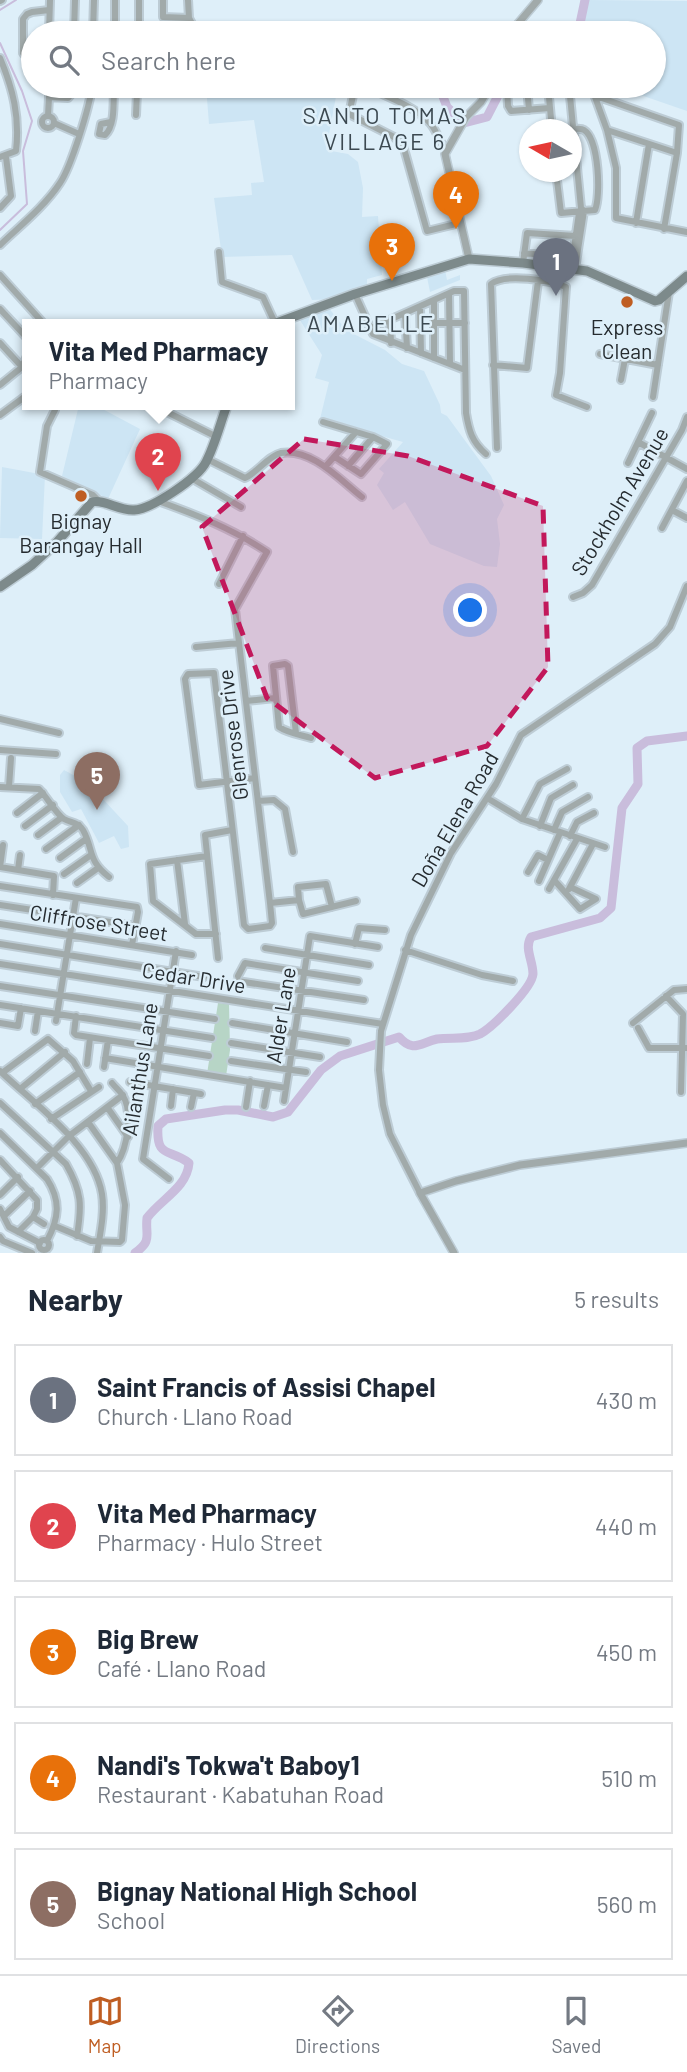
<!DOCTYPE html>
<html lang="en">
<head>
<meta charset="utf-8">
<style>
	body { margin:0; font-family:Barlow,sans-serif; background:#f2f2f3; color:#1f2937 }
	.compass { position:absolute; left:519px; top:119px; width:63px; height:63px; border-radius:50%; background:#fff; box-shadow:0 2px 5px #0004; rotate:279deg }
	.you { position:absolute; left:471px; top:611px; width:24px; height:24px; margin:-18px; border:5px solid #fff; border-radius:50%; background:#1a73e8; box-shadow:0 0 0 10px #1a73e833 }
	.badge { display:grid; place-items:center; width:46px; height:46px; border-radius:50%; background:#bf5d22; color:#fff; font-size:23px; font-weight:700 }
	.pin { position:absolute; translate:-50% -58px; filter:drop-shadow(0 2px 4px #0008) }
	.pin::after { content:''; position:absolute; top:37px; width:24px; height:21px; background:inherit; clip-path:polygon(0 0,100% 0,50% 100%) }
	.popup { position:absolute; left:22px; top:319px; width:273px; height:91px; box-sizing:border-box; display:grid; place-content:center; border-radius:0px; background:#fff; filter:drop-shadow(0 2px 5px #0005); font-size:23px; white-space:nowrap; color:#747a83 }
	.popup b { font-size:26px; color:#1f2937 }
	.popup::after { content:''; position:absolute; left:50%; top:100%; margin-left:-14px; border:14px solid transparent; border-top-color:#fff }
	.list { margin:0; padding:0; list-style:none }
	h2 { display:flex; justify-content:space-between; align-items:center; height:91px; margin:0; padding:0 28px; font-size:30px }
	h2 small { font-size:23px; font-weight:400; color:#747a83 }
	.list li { display:grid; grid-template-columns:46px 1fr auto; gap:21px; align-items:center; box-sizing:border-box; height:112px; margin:0 14px 14px; padding:0 14px; border:2px solid #e0e1e3; border-radius:0px }
	.list b { display:block; font-size:26px; white-space:nowrap }
	.list p { margin:0; font-size:23px; white-space:nowrap; color:#747a83 }
	.list em { font-size:23px; font-style:normal; color:#747a83 }
	.icon { flex:none; width:38px; height:38px; fill:none; stroke:currentColor; stroke-width:2; stroke-linecap:round; stroke-linejoin:round }
	.map { position:relative; flex:none; width:687px; height:1253px; overflow:hidden }
	.search { position:absolute; background:#fff; box-shadow:0 2px 5px #0004; left:21px; right:21px; top:21px; height:77px; display:flex; align-items:center; gap:18px; box-sizing:border-box; padding:0 24px; border-radius:38px; color:#747a83; font-size:26px }
	.sheet { height:721px; background:#fff }
	nav { display:flex; justify-content:space-around; align-items:center; box-sizing:border-box; height:98px; border-top:2px solid #e0e1e3; background:#fff; font-size:19px; color:#747a83 }
	nav a { display:grid; justify-items:center; gap:4px }
	nav .on { color:#bf5d22 }
	.map>svg:first-child { display:block }
</style>
</head>
<body>
<div class="map">
<svg width="687" height="1253" viewBox="0 0 687 1253">
	<rect width="100%" height="100%" fill="#deeff9"/>
	<!-- built -->
	<path fill="#cde5f4" d="M588 0 687 1V111L629 91 630 87 623 86H654V33H580Z
		M206 86H338L326 150 348 154 358 162 363 188 362 217 378 216 382 275 367 279V288L335 299 312 300 292 255 222 257 214 198 252 195 251 183 264 182 254 120 209 124Z
		M445 270 447 280 460 275V280L430 292 427 277Z
		M328 307 346 330 385 350 402 364 424 371 440 405 441 413 447 416 491 476 504 505 497 519 500 544 497 567 484 566 430 544 405 502 393 510 377 485 384 473 379 469 403 442 320 419 329 382 315 378 322 355 298 317Z
		M79 405H95L140 429 108 499 62 476Z
		M2 467 45 475 42 539 0 538Z
		M64 770 88 783 128 826 129 847 121 849 114 836 99 843 81 809 72 812 60 792V775Z"/>
	<!-- green -->
	<path fill="#b7d5c6" d="M218 1003 229 1004 230 1050 226 1076 207 1074Z"/>
	<g fill="none" stroke-linecap="round" stroke-linejoin="round">
		<!-- stream -->
		<path stroke="#c9bddc" stroke-width="2" d="M0 10 16 0
			M0 43 22 91 32 121 23 151 27 204 0 230"/>
		<!-- river -->
		<path stroke="#c9bddc" stroke-width="9" d="M578 33 585 0
			M399 86 430 90 442 94 447 107 464 123 487 117 503 86
			M135 1253C153 1240 145 1236 147 1218 161 1199 187 1188 189 1163 169 1148 156 1159 158 1126L166 1119 225 1110H238L273 1117 288 1112 321 1070 340 1056 399 1037C413 1053 420 1043 437 1039 451 1037 468 1040 480 1034 493 1027 532 988 533 974 533 960 524 949 531 937L600 918 611 908 622 808 638 784 637 748 647 741 687 736"/>
		<!-- minor casing -->
		<g stroke="#bdccd5" stroke-width="10">
			<path id="minor" d="M163 0V17L189 18
				M188 0 189 18 197 33
				M0 1 2 0
				M49 33 50 0
				M74 33 75 0
				M93 33 94 0
				M115 33V0
				M139 33V0
				M0 58C13 89 20 117 16 151L0 157
				M33 66 23 53V19L27 14 32 12 49 10
				M49 86V97L68 98 73 92 74 86
				M355 86 349 114 394 137 403 145 427 231 460 223
				M365 86C385 96 412 105 428 121 437 129 438 141 446 149
				M507 86 508 106 511 111 550 108
				M527 86 529 110
				M548 86 552 130
				M569 86 581 208 584 211 575 269
				M591 86 607 130 616 168V218L687 232
				M114 89 137 91 136 115
				M596 96 679 125 677 153 664 229
				M48 116 49 97
				M42 122a6 6 0 1 1 12 0a6 6 0 1 1-12 0Z
				M111 122 101 124 99 134 105 135C116 125 113 100 114 86
				M54 123 79 134
				M607 130 677 153
				M556 172 561 213 595 210C601 196 599 139 584 130 581 128 577 129 573 129
				M0 208 11 196 6 157
				M636 223 649 144
				M0 245C20 226 45 206 60 183 71 167 90 106 92 86
				M219 252 222 282 263 297 275 323
				M524 253 572 258
				M523 263 527 233 576 236
				M571 269 579 213
				M0 275 45 325
				M355 294 373 334 465 370
				M449 294 450 364
				M420 307 421 353
				M0 309 27 338
				M405 313 407 348
				M390 320 391 343
				M434 323H465
				M369 329 454 291H464L466 413C469 431 472 442 486 454
				M0 343 22 367 0 385
				M600 354 658 365
				M434 358V300
				M493 365 527 368 538 281
				M22 367 27 356
				M621 380 625 359
				M653 397 669 292
				M153 405 215 436
				M55 410 47 426 40 472 93 495 98 500
				M0 415 27 395
				M323 422 373 437 387 444 361 474 335 457
				M638 442 687 469
				M497 448 491 284C505 273 550 280 566 287L560 373 556 395 587 407
				M207 459 245 478C257 473 268 456 281 453 312 448 340 480 362 497
				M628 463 652 413
				M348 466 373 437
				M325 467 356 432
				M191 478 241 507
				M158 501C197 515 233 529 267 552L235 609 270 903 272 923 270 926 248 929 244 925 214 673 188 674 185 679 199 785 255 778
				M672 510 687 518
				M662 528 687 481
				M219 584 243 536
				M573 597 583 593 592 585 682 430 687 417
				M196 647 239 643
				M246 701 275 698
				M0 719 59 733
				M296 733 288 666 285 664 273 666 279 727C288 733 301 735 311 738
				M0 750 56 754
				M0 787 39 789C47 797 56 814 64 819 71 823 78 822 83 830 94 850 87 860 109 877
				M9 787 11 758
				M487 798 522 819 605 847
				M258 801 274 800 285 809 293 852
				M17 813 43 793
				M522 819 540 784 567 769
				M25 826 53 805
				M540 826 551 798 573 785
				M554 830 562 812 588 797
				M38 835 61 818
				M570 836 577 822 594 813
				M46 849 79 825
				M207 856 150 864 153 901 196 934H216
				M60 858 86 839
				M177 860 185 924
				M0 867 54 876 53 895
				M0 867 3 845
				M18 870 20 855
				M528 872 538 855 548 860
				M64 874 91 855
				M554 880 580 909 596 899 570 887
				M539 881 560 833
				M77 883 98 868
				M0 886 137 907 138 912 132 945
				M549 889 577 839
				M569 889 593 844
				M299 900 298 887 326 884 332 907
				M270 903 299 900 303 914 356 901
				M0 905 136 926
				M0 924 192 955
				M0 944 204 977
				M355 944 359 928 385 930
				M265 948 369 965
				M405 950 482 975 513 981
				M218 958 205 835 232 830
				M0 964 383 1024
				M238 976 245 963 358 981
				M237 981 364 1000
				M0 986 215 1019
				M666 996 683 1014 681 1092
				M0 1005 212 1038
				M76 1016 74 1033 76 1035 209 1056
				M56 1021 76 898
				M0 1023 18 1026 21 1008
				M232 1023 347 1042
				M633 1023 674 990 687 989
				M638 1028 649 1048H687
				M35 1031 38 1011
				M231 1043 320 1057
				M105 1058 286 1088
				M231 1061 306 1072
				M87 1064 90 1038
				M104 1067 108 1040
				M0 1071C34 1104 94 1145 102 1194 105 1213 100 1234 97 1253
				M2 1073 48 1039 73 1061 91 1091
				M130 1082 201 1094
				M112 1083C116 1088 121 1092 123 1096 133 1112 127 1149 117 1163
				M20 1089 65 1052
				M284 1101 310 936 378 947
				M0 1103 66 1164C82 1192 82 1205 77 1236
				M35 1104 80 1072
				M171 1106 173 1089
				M264 1106 268 1085
				M107 1107 128 1137
				M191 1107 194 1093
				M246 1107 250 1081
				M51 1119 99 1087
				M0 1133 47 1179C61 1201 59 1218 47 1241
				M0 1160 37 1200V1209L33 1217
				M37 1168 69 1136 123 1095
				M169 1179 143 1159 176 951
				M420 1193 390 1134 383 1105 379 1070 381 1031 411 935 451 853 496 784 521 735 655 644 670 627 687 586
				M0 1195 18 1177
				M0 1209 9 1227 40 1243
				M4 1216 30 1191
				M55 1226 91 1241 120 1242 122 1240 125 1205 117 1163 88 1122
				M18 1232 33 1217 44 1224
				M0 1237 3 1241 32 1253
				M39 1245a5 5 0 1 1 10 0a5 5 0 1 1-10 0Z"/>
		</g>
		<!-- tertiary casing -->
		<g stroke="#bdccd5" stroke-width="10">
			<path id="tertiary" d="M510 33 538 0
				M469 259 445 154 466 117 481 102 490 86
				M454 1253 420 1193 456 1181 520 1165 687 1143"/>
		</g>
		<!-- secondary casing -->
		<g stroke="#bdccd5" stroke-width="12">
			<path id="secondary" d="M271 325 355 294 469 259 523 263 587 271 655 301 659 300 687 276
				M0 587 32 565 57 542 92 502C104 499 119 511 134 510 152 509 198 478 206 462 215 445 220 424 227 405"/>
		</g>
		<!-- minor -->
		<use href="#minor" stroke="#a1aaaa" stroke-width="6"/>
		<!-- tertiary -->
		<use href="#tertiary" stroke="#a1aaaa" stroke-width="7"/>
		<!-- secondary -->
		<use href="#secondary" stroke="#7d8a8b" stroke-width="9"/>
	</g>
	<!-- marked area -->
	<path fill="#c2185b" fill-opacity="0.2" stroke="#c2185b" stroke-width="5" stroke-dasharray="14 9" stroke-linejoin="round" d="M304 439 408 456 543 506 548 667 487 746 375 778 267 698 202 527Z"/>
	<!-- markers -->
	<g fill="#bf5d22" stroke="#deeff9" stroke-width="2.5">
		<circle cx="627" cy="302" r="7"/>
		<circle cx="81" cy="496" r="7"/>
	</g>
	<g text-anchor="middle" dominant-baseline="central" stroke-width="5" stroke-linejoin="round" paint-order="stroke">
		<!-- poi labels -->
		<g font-size="21" fill="#252b2f" stroke="#deeff9">
			<text x="627" y="326">Express<tspan x="627" dy="24">Clean</tspan></text>
			<text x="81" y="520">Bignay<tspan x="81" dy="24">Barangay Hall</tspan></text>
		</g>
		<!-- street labels -->
		<g font-size="21" fill="#252b2f" stroke="#deeff9">
			<text transform="translate(619 501) rotate(-59)">Stockholm Avenue</text>
			<text transform="translate(232 735) rotate(-97)">Glenrose Drive</text>
			<text transform="translate(454 819) rotate(-60)">Doña Elena Road</text>
			<text transform="translate(99 922) rotate(9)">Cliffrose Street</text>
			<text transform="translate(194 977) rotate(9)">Cedar Drive</text>
			<text transform="translate(280 1015) rotate(-81)">Alder Lane</text>
			<text transform="translate(139 1069) rotate(-81)">Ailanthus Lane</text>
		</g>
		<!-- neighbourhood labels -->
		<g font-size="23" letter-spacing="2" fill="#3c4951" stroke="#deeff9">
			<text x="385" y="115">SANTO TOMAS<tspan x="385" dy="26">VILLAGE 6</tspan></text>
			<text x="371" y="323">AMABELLE</text>
		</g>
	</g>
</svg>
<svg class="compass" viewBox="-18 -18 36 36"><path d="M0-13l5 13h-10z" fill="#e53935"/><path d="M0 13l5-13h-10z" fill="#747a83"/></svg>
<div class="you"></div>
<div class="pin badge" style="left:556px;top:296px;background:#6b7280">1</div>
<div class="pin badge" style="left:158px;top:491px;background:#e0444e">2</div>
<div class="popup"><b>Vita Med Pharmacy</b>Pharmacy</div>
<div class="pin badge" style="left:392px;top:281px;background:#e8710a">3</div>
<div class="pin badge" style="left:456px;top:229px;background:#e8710a">4</div>
<div class="pin badge" style="left:97px;top:810px;background:#8d6e63">5</div>
<div class="search"><svg class="icon" aria-label="search" viewBox="0 0 24 24"><circle cx="10" cy="10" r="6"/><path d="M15 15l6 6"/></svg>Search here</div>
</div>
<section class="sheet">
<h2>Nearby<small>5 results</small></h2>
<ul class="list">
<li><span class="badge" style="background:#6b7280">1</span><div><b>Saint Francis of Assisi Chapel</b><p>Church · Llano Road</p></div><em>430 m</em></li>
<li><span class="badge" style="background:#e0444e">2</span><div><b>Vita Med Pharmacy</b><p>Pharmacy · Hulo Street</p></div><em>440 m</em></li>
<li><span class="badge" style="background:#e8710a">3</span><div><b>Big Brew</b><p>Café · Llano Road</p></div><em>450 m</em></li>
<li><span class="badge" style="background:#e8710a">4</span><div><b>Nandi's Tokwa't Baboy1</b><p>Restaurant · Kabatuhan Road</p></div><em>510 m</em></li>
<li><span class="badge" style="background:#8d6e63">5</span><div><b>Bignay National High School</b><p>School</p></div><em>560 m</em></li>
</ul>
</section>
<nav>
<a class="on"><svg class="icon" aria-label="map" viewBox="0 0 24 24"><path d="M3 6l6-2 6 2 6-2v14l-6 2-6-2-6 2zM9 4v14M15 6v14"/></svg>Map</a>
<a><svg class="icon" aria-label="directions" viewBox="0 0 24 24"><path d="M12 3l9 9-9 9-9-9zM9 14v-3h6M13 9l2 2-2 2"/></svg>Directions</a>
<a><svg class="icon" aria-label="saved" viewBox="0 0 24 24"><path d="M7 4h10v16l-5-4-5 4z"/></svg>Saved</a>
</nav>
</body>
</html>
